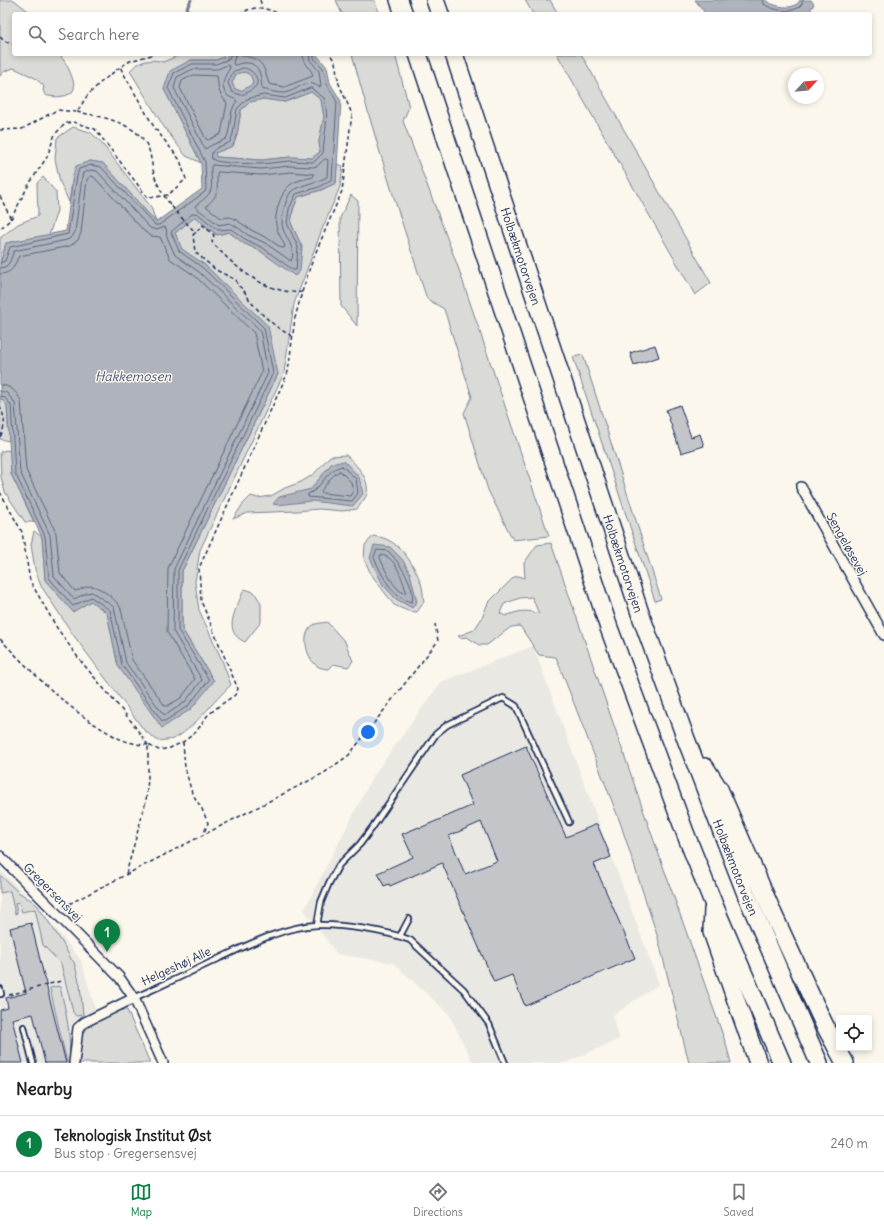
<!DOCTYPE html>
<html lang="en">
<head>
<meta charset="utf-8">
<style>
	body { margin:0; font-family:Delius,sans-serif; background:#f2f2f2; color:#202124 }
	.controls { position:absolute; right:12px; bottom:12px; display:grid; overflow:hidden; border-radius:4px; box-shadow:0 2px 6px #0003 }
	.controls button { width:36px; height:36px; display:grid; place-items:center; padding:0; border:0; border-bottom:1px solid #e0e0e0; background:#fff; color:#202124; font:20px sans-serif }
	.compass { position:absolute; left:788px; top:68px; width:36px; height:36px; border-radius:50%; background:#fff; box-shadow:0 2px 6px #0003; rotate:64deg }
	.you { position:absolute; left:368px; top:732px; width:14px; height:14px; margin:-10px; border:3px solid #fff; border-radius:50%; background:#1a73e8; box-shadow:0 0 0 6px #1a73e833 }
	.badge { display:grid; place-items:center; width:26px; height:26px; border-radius:50%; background:#0b8043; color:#fff; font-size:13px; font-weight:700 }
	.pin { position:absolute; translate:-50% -33px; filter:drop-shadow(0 1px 2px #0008) }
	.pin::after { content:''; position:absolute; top:21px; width:14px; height:12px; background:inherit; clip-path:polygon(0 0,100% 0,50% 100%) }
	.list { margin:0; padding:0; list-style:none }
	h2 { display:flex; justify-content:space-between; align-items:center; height:52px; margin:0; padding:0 16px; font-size:17px }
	h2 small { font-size:13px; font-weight:400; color:#757577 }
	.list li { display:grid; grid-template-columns:26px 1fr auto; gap:12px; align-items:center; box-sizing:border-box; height:56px; padding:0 16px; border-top:1px solid #e0e0e0 }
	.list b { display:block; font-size:15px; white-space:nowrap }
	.list p { margin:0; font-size:13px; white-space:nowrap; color:#757577 }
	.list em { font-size:13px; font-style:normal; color:#757577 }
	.icon { flex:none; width:22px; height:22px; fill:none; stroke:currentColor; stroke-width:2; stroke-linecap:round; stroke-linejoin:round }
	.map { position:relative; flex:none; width:884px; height:1063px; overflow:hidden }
	.search { position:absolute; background:#fff; box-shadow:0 2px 6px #0003; left:12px; right:12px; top:12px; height:44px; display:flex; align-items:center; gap:10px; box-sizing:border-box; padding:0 14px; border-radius:4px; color:#757577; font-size:15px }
	.sheet { height:108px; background:#fff }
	nav { display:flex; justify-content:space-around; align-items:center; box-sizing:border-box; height:56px; border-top:1px solid #e0e0e0; background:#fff; font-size:11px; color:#757577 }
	nav a { display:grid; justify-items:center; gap:2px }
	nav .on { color:#0b8043 }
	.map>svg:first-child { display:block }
</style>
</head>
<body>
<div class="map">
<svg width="884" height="1063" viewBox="0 0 884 1063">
	<rect width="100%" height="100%" fill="#fbf7ec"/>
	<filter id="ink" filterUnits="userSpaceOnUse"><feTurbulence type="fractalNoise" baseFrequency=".025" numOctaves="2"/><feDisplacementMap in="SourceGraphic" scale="8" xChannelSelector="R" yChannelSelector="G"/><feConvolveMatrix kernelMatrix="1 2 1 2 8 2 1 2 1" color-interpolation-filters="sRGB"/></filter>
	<g filter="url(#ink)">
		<!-- built -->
		<path fill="#eae8e2" d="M533 646 659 984 612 1016 620 1039 565 1063H473L449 1014 393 963 337 954 304 910 373 776 441 682Z
			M0 870 39 908 81 960 111 1063H0Z"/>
		<!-- green -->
		<path fill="#dadad7" stroke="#7a849a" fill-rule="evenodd" d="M0 0H14L32 14H14V54H63L61 57C66 61 76 83 74 89 71 98 52 98 45 95L43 90 44 86 35 78 14 68 5 71 0 76Z
			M336 0H374L380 14H342Z
			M525 0H550L558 14H533Z
			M182 54H223L224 57 216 60H191L164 89 201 163 193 159 186 156 164 127 130 71C137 61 152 58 163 62Z
			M352 54H395L409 107 403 121 458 267 549 536 513 540 488 490 464 413 472 397 444 309 427 299C400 218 374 137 352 54Z
			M557 54H581L711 283 695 295Z
			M244 72C251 74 252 77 253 84L241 91 235 89 232 83 236 74Z
			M311 92 321 100 324 117 319 141 320 152 312 158 290 157 262 160 216 157 215 153 233 146 237 135 241 110 250 102 263 99 285 102Z
			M73 127 90 132 100 141 151 207 156 222 102 163 90 161 73 175 69 202 60 182 55 159 57 138Z
			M337 164 343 166 340 187 321 232 294 304 284 373 200 550 195 582 199 610 222 660 231 685C215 699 191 732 173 739 169 740 163 740 158 741L144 730 74 636 41 586 35 569 31 545 34 531 42 537 45 580 73 611 91 601 107 613 118 666 214 681 182 629V571L278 374 234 294 205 265 181 249 175 233 195 217 217 235 229 232 243 243 260 251 302 247 291 223 293 210 298 197 321 190 336 183Z
			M43 177 56 192 57 211 49 235 6 243 0 265V238L18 224 38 216 37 183Z
			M351 195 358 201 357 326 341 306 340 218Z
			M583 355 661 599 655 601 573 357Z
			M0 398 7 405 9 441 0 439Z
			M6 450 10 451 11 474 34 522H25L5 492 1 477 0 452Z
			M346 455C356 464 372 481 366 496 364 500 360 505 357 509L343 511 319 509 297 511 247 513 233 519 243 504 251 496 258 498 271 496 285 488 301 482 314 474 330 456Z
			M373 536C377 537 382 537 386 539 403 546 415 567 421 583 423 589 423 596 424 602L417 612 408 611 394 605 371 574 364 559 365 545Z
			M551 543 648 824 726 1044 731 1063H689L658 938 620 822 556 657 539 655 520 626 511 627 487 645H479L467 637 460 638 458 636 474 630 482 618 488 603 514 577 519 576 525 578 524 563 537 545ZM532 597 539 614C525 609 519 611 505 616L500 613 504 604 520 598Z
			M244 589 254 592 261 603V622L245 642C220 631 238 607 244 589Z
			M327 622 345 642 353 661 348 667 333 664 328 669C325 669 321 668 319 667 307 661 300 635 312 626 315 623 322 623 327 622Z
			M0 875 18 892 31 900 38 906 62 942 71 959 74 962 80 985 83 1015 76 1016 73 1012 61 964 43 945 35 909 22 912 19 902 15 903 17 913 15 914 10 891 0 893Z
			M58 986 60 987C66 1012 72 1037 69 1063H67L50 988Z
			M122 1010H127L150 1063H78C79 1054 78 1042 82 1035 87 1024 111 1014 122 1010Z"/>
		<!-- water -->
		<path fill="#afb3bb" stroke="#747e96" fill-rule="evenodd" d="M695 0H765C771 5 788 10 795 5 797 4 799 2 800 0H811L814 4 808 14H706Z
			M231 54H316L327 67 330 83 341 101 336 183 321 190 298 197 293 210 291 223 302 247 300 271 295 276 260 251 243 243 229 232 217 235 195 217 175 233 182 249 205 265 268 326 278 374 182 571V629L214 681 191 709 162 728 118 666 107 613 91 601 73 612 45 580 42 537 11 474 7 405 0 398V265L6 243 66 231 73 175 76 166 90 161 103 163 156 222 202 189 201 163 164 89 170 71 191 60H216ZM244 72C251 74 252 77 253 84L241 91 235 89 232 83 236 74ZM311 92 321 100 324 117 319 141 320 152 312 158 290 157 262 160 216 157 215 153 233 146 237 135 241 110 250 102 263 99 285 102Z
			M344 461 359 477 363 494 353 506 311 501 278 505 273 504 279 497 311 489 331 464Z
			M374 545 390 547 402 559 410 573 417 602 412 608 396 599 383 585 370 558Z"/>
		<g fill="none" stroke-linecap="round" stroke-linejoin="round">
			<!-- shore -->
			<path stroke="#566483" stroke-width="1" d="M763 0 764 4C772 11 801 16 803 0
				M236 54 233 63 234 65C237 65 240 63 243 63 261 61 261 78 262 89 269 91 277 93 284 93 298 91 305 77 319 87L321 86 319 71 310 60 309 54
				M242 54 243 56C264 59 264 68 269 84L284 87 313 76C312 68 303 65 303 54
				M228 65 230 68C224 77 219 87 228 96 231 98 234 98 237 101 228 112 232 127 226 139L212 145 205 149 174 88 177 77 193 69H217Z
				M243 68C251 68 262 79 255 87 252 90 245 94 241 95L232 92 228 83 233 72Z
				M194 75 217 76C219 88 217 92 227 103L221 134 208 140 206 139 180 88 182 81Z
				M311 88 324 98C330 119 324 133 323 153L315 161 312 162 290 161 261 164 229 163 216 161 212 159C209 147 222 147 230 142L233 134 237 109 247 99 263 95 285 98Z
				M325 159 328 160 327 177C318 182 297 186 292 191 289 193 288 198 286 202 284 208 282 216 282 223 282 236 298 247 291 261L265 243 248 235 234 225 229 223 219 225 195 207 196 205C216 191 211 190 211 167L212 165 261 169 290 166 313 167 317 166Z
				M218 172 261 175 291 172 314 174 313 177C306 179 296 180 290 185 281 191 274 215 276 225 277 232 282 239 285 246L284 248H282L267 238 251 230 235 219 230 217 221 218 207 207V205C220 195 217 188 217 174Z
				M0 263 5 261 10 247 68 234 77 176 79 169 91 165 101 167 155 225H159L205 192 206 189 205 162 168 88 174 73 192 64H216L229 59 231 54
				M0 268C11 267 10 259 14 251L67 240 72 237 75 232 82 177 83 173 91 170 97 171 150 228 157 230 164 227 166 228 167 237 175 255 199 272 260 330 268 373 174 569 173 631 202 680 185 702 166 715 163 714 126 663 114 607 92 592 87 593 74 599 54 576 50 535 20 472 15 403 7 393 0 391
				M0 274C13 274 14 265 19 256L70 246 78 240 81 233 87 179 91 176 94 177 145 232 151 236 160 237 170 259 195 276 254 333 262 372 168 568 167 632 195 679 181 698 167 706H165L132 660 121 609C118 601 100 586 91 586 85 586 81 590 75 591L60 573 56 533 26 470 21 401C17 392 10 385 0 385
				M0 396 4 397 11 405 15 473 45 536 49 578 73 606 91 597 110 610 122 665 162 721H165L188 706 209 680 178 630V570L273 373 264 328 203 268 179 251 171 232 192 214 197 213 218 230 231 229 245 239 263 248 293 270H296L298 247 287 223 289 209 296 194 319 187 332 179 337 102 327 84 323 68 314 58V54
				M342 466 356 479 358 493 352 501 308 497V494C323 489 324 470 342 466Z
				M340 471 351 482 353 491 350 496 322 493 321 491C326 485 332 474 340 471Z
				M377 550 388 551C399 562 416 586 412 602 392 599 382 574 374 558Z
				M381 555C396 556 402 579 406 591L405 593C394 591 384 567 380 558Z"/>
			<!-- stream -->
			<path stroke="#747e96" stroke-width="3" d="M184 14 191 0"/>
		</g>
		<!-- building -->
		<path fill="#c3c5c9" stroke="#1b2f5e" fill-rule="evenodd" d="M655 345 659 357 634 365 630 353Z
			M680 405 691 437 700 434 704 446 681 453 666 410Z
			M526 746 566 837 597 824 611 857 594 864 635 958 525 1006 512 975 494 982 442 863 390 886 389 884 384 886 378 873 413 857 402 834 419 827 420 828 473 805 460 775ZM481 822 497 861 465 874 449 836Z
			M31 923 47 988 66 1063H45L33 1014 12 1019 23 1063H0V1010L8 1008 6 998 26 993 10 928Z"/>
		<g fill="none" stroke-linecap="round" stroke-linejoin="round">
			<!-- service casing -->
			<g stroke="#1b2f5e" stroke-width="8">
				<path id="service" d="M317 925 321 902 329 883 339 865 360 844 372 828 436 734 447 725 503 698 516 706 569 822
					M400 936 409 919
					M0 989 1 994H0
					M134 998C163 985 191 972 220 958 250 944 283 927 317 925 342 924 387 931 410 940L464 990 489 1024 505 1063
					M24 1027 33 1063"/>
			</g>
			<!-- minor casing -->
			<g stroke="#1b2f5e" stroke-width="12">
				<path id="minor" d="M801 487 884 635
					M0 856 119 977 134 998 163 1063
					M74 1063 78 1028 85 1022 134 998"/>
			</g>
			<!-- motorway casing -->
			<g stroke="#1b2f5e" stroke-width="20">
				<g id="motorway">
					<path d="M399 0 404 14"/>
					<path d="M435 0 440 14"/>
					<path d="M418 54 609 628 686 835 714 905 782 1063"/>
					<path id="s1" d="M454 54 641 616 686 739 746 894 819 1063"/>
					<path d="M705 767 719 789 774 916 824 1024 845 1063"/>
					<path d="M713 909 712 932 758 1063"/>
				</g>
			</g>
			<!-- path -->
			<path stroke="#1b2f5e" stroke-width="1.5" stroke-dasharray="4 3" stroke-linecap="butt" d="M260 0 262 7
				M239 14C256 5 262 7 280 14
				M0 37 4 41 13 44
				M77 112C100 116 140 123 149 150 152 160 152 172 157 182 165 202 181 217 196 233
				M0 130 22 129 57 110 77 112 87 96 100 83 120 67 130 61 155 54
				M0 196 11 219 0 229
				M11 219 29 184 47 157 55 134 66 123 73 122 95 129 148 198 168 195 186 179 180 160 154 127 120 67
				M292 336C276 328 263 316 251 302 247 297 244 288 238 286L236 280 216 270 195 252 193 235 203 225 214 235 212 242C234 267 267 295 302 292
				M0 406C5 417 6 426 0 437
				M0 492 22 532 30 581 57 628 79 659 131 721 148 745
				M0 639C31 671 61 703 99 727 109 733 121 741 133 743 137 745 143 744 148 745
				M183 742 185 768 192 793 202 809 208 823 203 835
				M126 874 146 801 148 778V745L159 750 170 748 183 742 196 732 207 716 219 706 235 695 238 689 201 601 199 568 288 372 295 318 302 292 313 259 342 191 352 114 339 84 335 62 330 54
				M63 907 324 773 349 755 438 641 435 624
				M9 995 61 981"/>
			<!-- service -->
			<use href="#service" stroke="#fbf7ec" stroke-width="4.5"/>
			<!-- minor -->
			<use href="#minor" stroke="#fbf7ec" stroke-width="9"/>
			<!-- motorway -->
			<use href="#motorway" stroke="#fbf7ec" stroke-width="17"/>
		</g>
	</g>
	<g text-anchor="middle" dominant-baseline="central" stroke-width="3" stroke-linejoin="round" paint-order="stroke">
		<!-- street labels -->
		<g font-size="12" fill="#1b2f5e" stroke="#fbf7ec">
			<text stroke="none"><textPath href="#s1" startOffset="213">Holbækmotorvejen</textPath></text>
			<text transform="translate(847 544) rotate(61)">Sengeløsevej</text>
			<text stroke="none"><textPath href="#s1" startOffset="537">Holbækmotorvejen</textPath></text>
			<text stroke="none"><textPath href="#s1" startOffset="861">Holbækmotorvejen</textPath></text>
			<text transform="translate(53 892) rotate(45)">Gregersensvej</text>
			<text transform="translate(176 966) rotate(-25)">Helgeshøj Alle</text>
		</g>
		<!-- water labels -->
		<g font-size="13" font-style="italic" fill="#47577a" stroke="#fbf7ec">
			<text x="133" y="376">Hakkemosen</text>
		</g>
	</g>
</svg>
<div class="controls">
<button><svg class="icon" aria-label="locate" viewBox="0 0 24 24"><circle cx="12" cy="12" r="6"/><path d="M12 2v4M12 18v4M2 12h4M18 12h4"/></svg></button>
</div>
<svg class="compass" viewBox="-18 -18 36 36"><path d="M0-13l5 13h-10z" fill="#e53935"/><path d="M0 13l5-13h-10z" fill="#757577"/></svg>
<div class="you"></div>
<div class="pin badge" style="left:107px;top:952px">1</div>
<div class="search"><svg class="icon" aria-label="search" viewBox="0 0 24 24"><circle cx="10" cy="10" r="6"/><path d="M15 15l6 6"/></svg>Search here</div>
</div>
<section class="sheet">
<h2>Nearby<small></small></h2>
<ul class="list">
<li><span class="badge">1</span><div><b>Teknologisk Institut Øst</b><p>Bus stop · Gregersensvej</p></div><em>240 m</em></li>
</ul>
</section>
<nav>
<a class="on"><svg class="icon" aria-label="map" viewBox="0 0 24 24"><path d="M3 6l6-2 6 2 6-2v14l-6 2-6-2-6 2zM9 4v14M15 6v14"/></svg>Map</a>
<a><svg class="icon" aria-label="directions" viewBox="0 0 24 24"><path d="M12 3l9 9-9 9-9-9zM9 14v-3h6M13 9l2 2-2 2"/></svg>Directions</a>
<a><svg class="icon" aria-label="saved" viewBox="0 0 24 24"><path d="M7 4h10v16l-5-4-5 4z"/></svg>Saved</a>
</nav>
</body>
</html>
